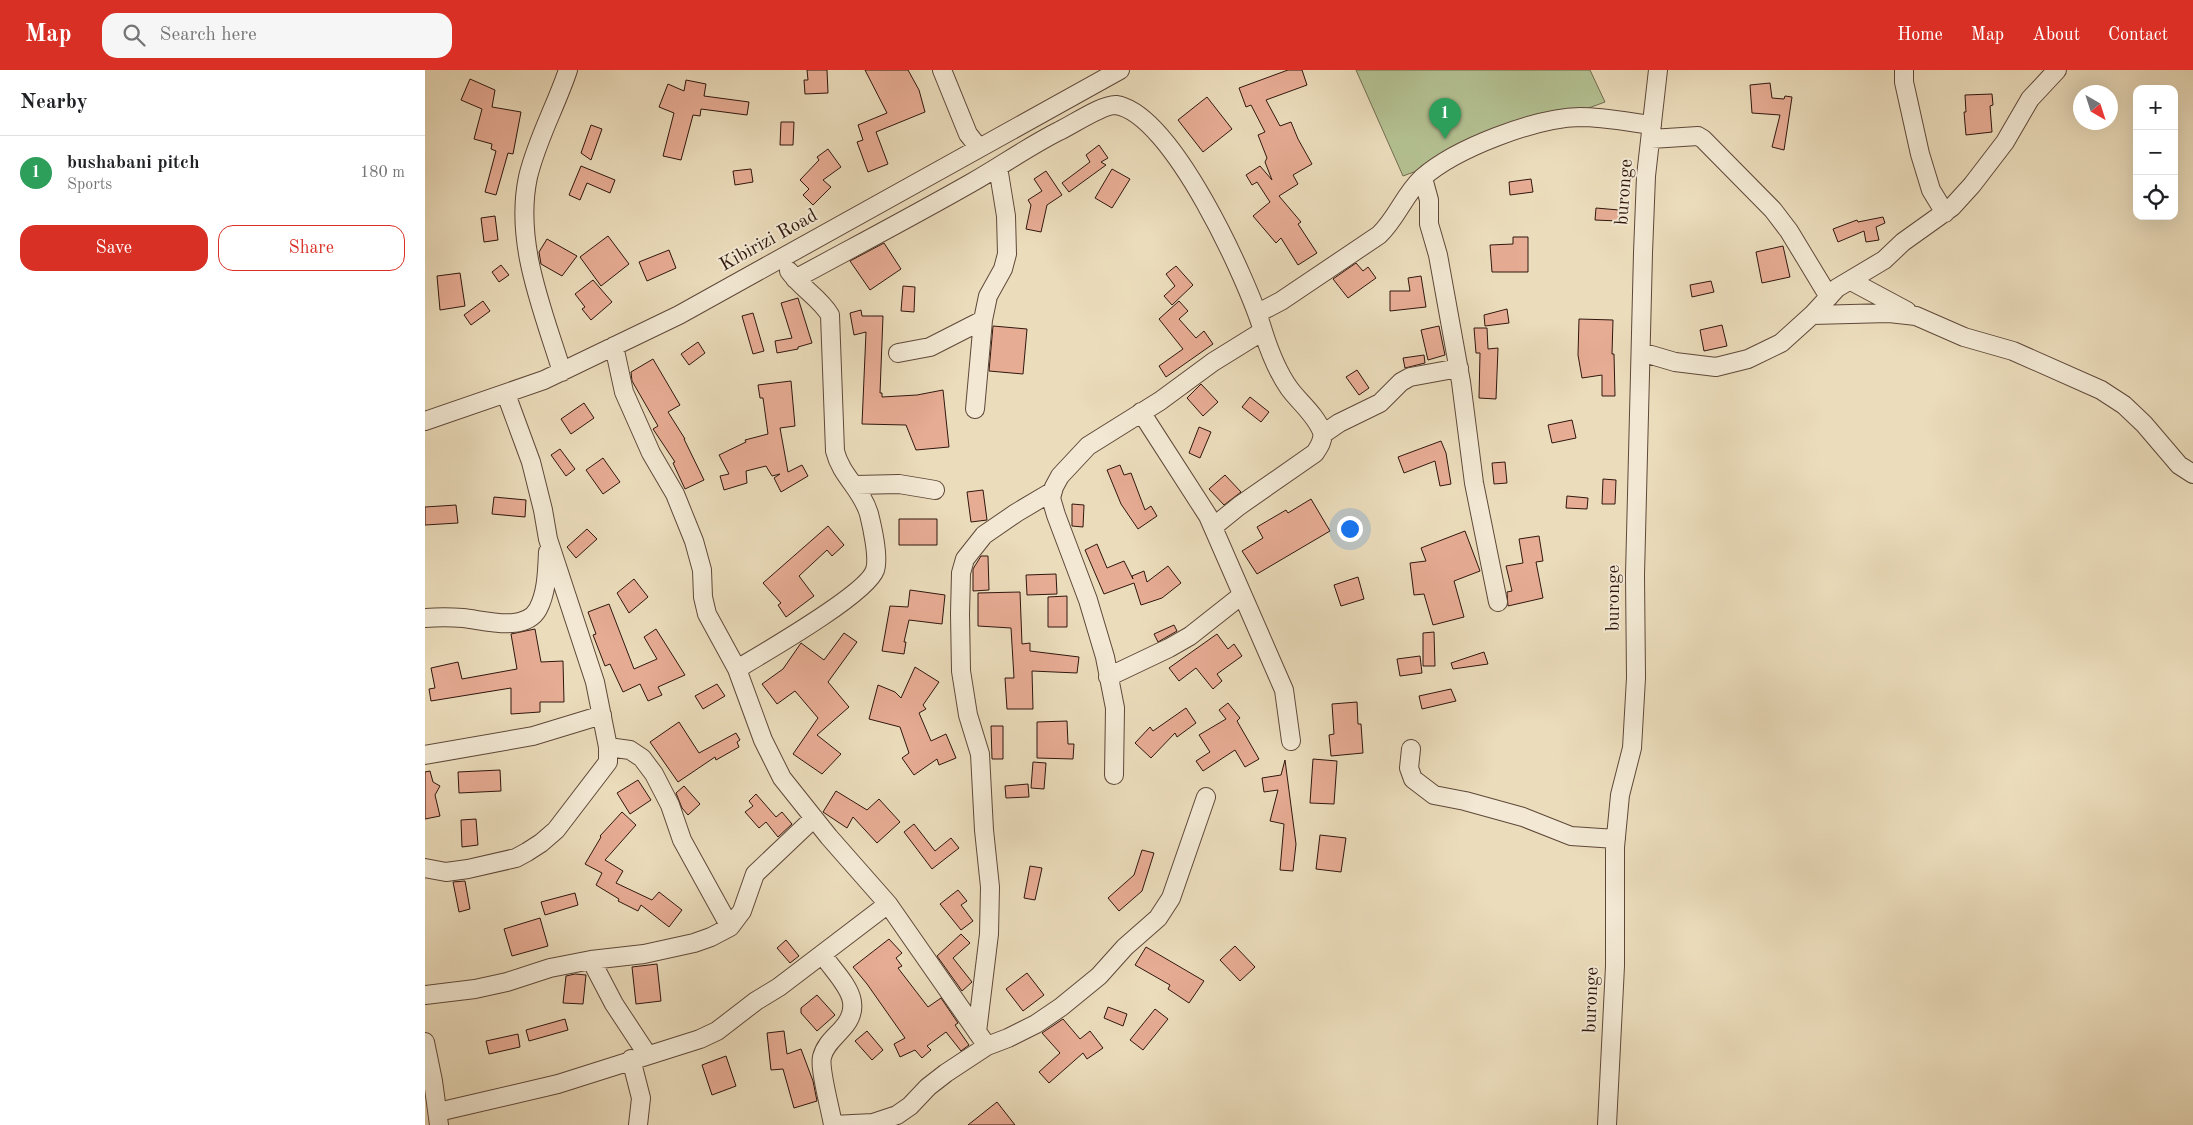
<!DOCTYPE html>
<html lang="en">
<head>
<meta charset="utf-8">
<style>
	body { margin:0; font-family:"Old Standard TT",serif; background:#f6f6f6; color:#202124 }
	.controls { position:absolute; right:15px; top:15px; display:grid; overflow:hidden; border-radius:10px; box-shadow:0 5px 20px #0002 }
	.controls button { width:45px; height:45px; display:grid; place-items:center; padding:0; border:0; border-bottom:1px solid #e0e0e0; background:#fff; color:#202124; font:25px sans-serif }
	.compass { position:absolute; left:1648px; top:15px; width:45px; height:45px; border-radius:50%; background:#fff; box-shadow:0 5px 20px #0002; rotate:141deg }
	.you { position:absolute; left:924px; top:458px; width:18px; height:18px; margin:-12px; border:4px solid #fff; border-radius:50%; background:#1a73e8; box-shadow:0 0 0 8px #1a73e833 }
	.badge { display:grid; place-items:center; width:32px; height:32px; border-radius:50%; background:#d93025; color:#fff; font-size:16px; font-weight:700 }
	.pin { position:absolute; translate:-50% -41px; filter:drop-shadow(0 1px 2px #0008) }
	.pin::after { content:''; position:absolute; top:26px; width:18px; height:15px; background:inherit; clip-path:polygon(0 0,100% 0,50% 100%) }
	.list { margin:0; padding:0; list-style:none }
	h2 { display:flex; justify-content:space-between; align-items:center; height:65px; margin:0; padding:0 20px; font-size:21px }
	h2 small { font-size:16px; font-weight:400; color:#757577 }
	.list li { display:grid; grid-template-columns:32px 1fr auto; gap:15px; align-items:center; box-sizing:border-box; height:75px; padding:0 20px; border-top:1px solid #e0e0e0 }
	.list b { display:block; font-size:19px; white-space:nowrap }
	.list p { margin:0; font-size:16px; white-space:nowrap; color:#757577 }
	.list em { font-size:16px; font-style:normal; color:#757577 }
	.actions { display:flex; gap:10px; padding:15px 20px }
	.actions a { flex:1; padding:11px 0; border:1px solid #d93025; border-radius:15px; text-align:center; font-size:18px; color:#d93025 }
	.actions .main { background:#d93025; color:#fff }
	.icon { flex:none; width:28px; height:28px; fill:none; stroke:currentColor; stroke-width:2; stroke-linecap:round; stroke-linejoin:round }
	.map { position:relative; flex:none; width:1768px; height:1055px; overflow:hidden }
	header { display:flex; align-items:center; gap:30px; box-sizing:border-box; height:70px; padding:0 25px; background:#d93025; color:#fff }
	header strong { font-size:24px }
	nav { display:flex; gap:28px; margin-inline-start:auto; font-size:18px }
	.search { width:350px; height:45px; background:#f6f6f6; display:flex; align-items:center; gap:12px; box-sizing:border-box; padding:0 18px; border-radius:15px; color:#757577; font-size:19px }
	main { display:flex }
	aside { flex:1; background:#fff }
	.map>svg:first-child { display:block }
</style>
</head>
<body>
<header>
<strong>Map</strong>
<div class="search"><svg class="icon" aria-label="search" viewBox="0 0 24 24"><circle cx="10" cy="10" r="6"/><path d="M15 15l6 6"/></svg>Search here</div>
<nav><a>Home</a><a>Map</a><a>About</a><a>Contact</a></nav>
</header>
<main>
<aside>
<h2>Nearby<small></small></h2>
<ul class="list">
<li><span class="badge" style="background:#2e9e5b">1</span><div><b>bushabani pitch</b><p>Sports</p></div><em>180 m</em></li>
</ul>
<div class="actions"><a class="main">Save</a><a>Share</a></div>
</aside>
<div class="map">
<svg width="1768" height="1055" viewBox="0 0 1768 1055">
	<rect width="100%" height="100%" fill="#ebdcbb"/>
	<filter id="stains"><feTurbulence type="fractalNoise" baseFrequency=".004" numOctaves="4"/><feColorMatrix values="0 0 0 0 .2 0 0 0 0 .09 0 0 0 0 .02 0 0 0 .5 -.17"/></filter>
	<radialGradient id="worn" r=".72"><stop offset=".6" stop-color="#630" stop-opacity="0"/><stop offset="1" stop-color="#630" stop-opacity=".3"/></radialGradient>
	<!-- green -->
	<path fill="#b4c192" stroke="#726c50" d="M931 0H1165L1180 32 978 106Z"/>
	<!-- building -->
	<path fill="#e7ac94" stroke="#30170e" d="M382 0H402L403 23 380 24 379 10H383Z
		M440 0H483L494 20 500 42 451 62 463 94 443 102 432 72 438 70 433 55 462 43Z
		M863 0H877L882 15 841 30 855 56 866 52 873 69 887 94 868 105 873 114 854 126 876 152 873 154 892 183 873 195 856 168 851 173 828 146 845 132 832 112 827 115 821 105 835 96 847 110 840 92 842 88 833 65 840 62 826 35 821 37 814 18Z
		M45 9 70 20 67 37 96 42 88 84 83 83 71 125 60 122 71 81 66 79 67 74 49 69 57 39 36 30Z
		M261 10 281 14 279 26 324 32 322 45 276 39 275 46 268 45 256 90 238 86 249 43 234 37 243 14 259 21Z
		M1345 13 1347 28 1359 29 1360 26 1367 27 1359 80 1347 77 1355 45 1327 43 1325 15Z
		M1567 24 1568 35 1565 36 1567 62 1541 65 1539 42H1541L1540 25Z
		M782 27 807 59 778 82 753 50Z
		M356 52H369L368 75H355Z
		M166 55 177 59 166 90 156 83Z
		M674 75 683 88 676 92 681 95 644 122 637 113 665 92 661 85Z
		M403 79 416 97 398 110 406 117 388 135 378 125 384 119 375 110 394 90 392 87Z
		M156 96 190 110 185 123 162 113 155 130 144 125Z
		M326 99 328 112 310 115 308 101Z
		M687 99 705 109 687 138 670 128Z
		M621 101 637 125 622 135 616 162 601 159 606 135 603 130 617 121 609 109Z
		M1106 109 1108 122 1085 125 1084 112Z
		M1171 138 1194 140 1193 151 1170 150Z
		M70 146 73 170 59 172 56 148Z
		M1458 147 1460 153 1451 157 1454 170 1441 172 1439 161 1413 172 1408 159 1432 150 1433 152Z
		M183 166 204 194 176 216 155 187Z
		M1088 167H1103V202H1067L1065 175 1088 174Z
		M122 169 152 186 137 206 116 194 114 182Z
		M459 173 476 199 445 220 425 191Z
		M1358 176 1365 207 1337 213 1331 182Z
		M244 180 251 198 222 211 214 192Z
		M931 193 938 201 943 197 951 208 923 228 908 209Z
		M76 195 84 205 74 212 67 202Z
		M751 196 768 215 747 235 739 226 750 216 741 204Z
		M35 203 40 236 15 240 12 206Z
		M996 206 1001 237 965 241V221H985L983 208Z
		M168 210 187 232 166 250 157 239 160 237 150 224Z
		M1286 211 1289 222 1267 227 1265 215Z
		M478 216 490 217 489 242 476 241Z
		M373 228 387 273 373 277V279L352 283 350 271 367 268 356 233Z
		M58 231 65 241 46 255 39 245Z
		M754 231 763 241 754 249 771 268 779 261 788 274 741 307 734 296 758 279 734 249Z
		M1082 239 1084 253 1060 256 1059 245Z
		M436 240 437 246H458L455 323H457V327L492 325 518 320 524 377 491 380 481 355 437 354 441 262 429 265 425 243Z
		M328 243 339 281 328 284 317 246Z
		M1154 249 1188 250 1187 284H1189L1190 326H1177V305L1157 308 1153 285Z
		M1297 255 1302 276 1279 281 1275 260Z
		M568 256 602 259 598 304 564 301Z
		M1014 256 1020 285 1003 290 996 260Z
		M1049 258H1062L1063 279 1073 278 1071 329 1054 328 1055 283H1051Z
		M273 272 280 283 264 295 256 284Z
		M999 285 1000 293 980 298 978 288Z
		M228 289 255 335 243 342 260 369H259L279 410 260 419 248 393 250 392 228 359 233 356 207 311 206 302Z
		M932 300 944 318 934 325 921 307Z
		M366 311 370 356 355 358 363 402 377 395 383 406 356 422 349 408 355 404 347 406 341 396 321 401 322 413 299 420 295 406 304 404 294 385 321 372 320 370 343 364 338 328H335L333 315Z
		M776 314 793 332 778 346 762 328Z
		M825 327 844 342 836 352 817 337Z
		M159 333 169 348 146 364 136 349Z
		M1147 350 1151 368 1127 373 1123 355Z
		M774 357 786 362 775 388 764 383Z
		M1016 371 1021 383 1026 414 1015 416 1010 391 979 403 973 387Z
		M135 379 150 399 141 406 126 385Z
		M178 388 195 412 178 424 161 400Z
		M1080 392 1082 413 1069 414 1067 393Z
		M695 395 699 405 706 403 720 440 726 436 732 446 713 459 696 434 682 400Z
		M800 405 816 422 799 435 784 419Z
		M1178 409 1191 410 1190 434H1177Z
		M558 420 562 450 546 452 542 422Z
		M1142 426 1163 428 1162 439 1141 438Z
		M69 427 101 430 100 447 67 444Z
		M886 429 905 461 832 504 817 481 838 468 832 457 861 440 863 443Z
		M647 434 659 435 658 457 647 456Z
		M31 435 33 453 0 455V437Z
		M474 449H512V475H474Z
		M403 456 419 475 407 486 402 480 374 506 389 526 361 547 353 535 356 533 338 513Z
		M162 459 172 469 151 488 142 477Z
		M1040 461 1055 501 1029 511 1039 547 1008 555 999 524 989 525 985 493 1001 491 996 478Z
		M1114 466 1118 491 1111 492 1118 528 1083 536 1082 522 1087 521 1081 496 1098 493 1094 469Z
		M672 474 682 498 699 491 708 509 707 506 719 501 722 512 743 496 756 513 737 528 716 535 709 513 679 524 660 480Z
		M556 486H563L564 520 548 521V499Z
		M631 504 632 524 602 525 601 505Z
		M933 507 939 529 916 536 909 515Z
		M209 509 223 527 204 543 192 523Z
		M485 520 520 525 517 554 484 550 479 572H481L479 584 457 581 465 536 483 537Z
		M595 522 597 574 605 573V581L654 587 652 603 607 601 608 639H582L580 608H589L586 558 553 556V523Z
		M642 526V557H623V527Z
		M184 534 209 599 232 589 219 567 231 559 260 605 233 617 237 625 223 631 215 614 198 622 185 594 180 596 168 565 171 564 163 542Z
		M749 555 752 561 733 572 729 564Z
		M110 559 116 592 138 591 139 632H115V642L86 644V618L6 631 4 619 10 618 6 598 33 592 37 609 92 599 86 564Z
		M1009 562 1010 596H998V563Z
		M419 563 432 572 403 612 424 637 392 665 416 684 397 704 368 684 393 648 370 621 352 634 337 614 358 599 376 573 399 590Z
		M792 564 803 579 809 574 817 586 792 604 797 611 788 619 771 598 754 611 744 598Z
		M1059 582 1063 594 1028 599 1026 593Z
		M995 586 997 603 975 606 972 589Z
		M490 597 514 612 498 635 501 639 494 643 506 671 521 664 531 688 514 695 512 689 489 705 477 688 484 683 475 657 444 649 453 615 470 622 476 628Z
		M292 614 300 626 278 639 270 626Z
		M1026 619 1031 631 997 639 994 626Z
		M932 632 933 654H936L938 683 906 686 904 665 909 664 907 634Z
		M803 633 815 648 812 651 834 689 820 697 810 680 778 701 771 691 785 682 774 665 801 649 794 640Z
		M761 638 771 653 752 667 750 663 726 688 710 673 725 657 728 661Z
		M642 651 643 674H649L648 689 612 688V652Z
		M254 652 274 683 311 663 315 670 312 672 314 677 291 690 290 687 253 712 225 672Z
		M566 656H578V689H567Z
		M888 689 912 691 909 734 885 733Z
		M860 690 871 774 868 801 855 800 859 754 845 751 853 720 839 722 837 708 856 705Z
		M608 692 621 693 619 719 606 718Z
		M75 700 76 721 34 723 33 702Z
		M5 701 8 712 15 716 10 725 15 746 0 749V702Z
		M213 710 226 730 205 744 192 723Z
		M603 714 604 727 581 728 580 716Z
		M259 716 275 734 263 745 257 738 251 723Z
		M411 721 442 740 454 729 475 752 452 773 428 747 422 758 398 742Z
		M331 724 351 747 357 742 367 754 353 767 341 752 334 758 320 742 328 736 324 731Z
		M197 742 211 755 180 790 198 801 191 813 227 830 234 822 257 840 244 857 216 835 213 841 193 831 194 829 171 815 177 803 160 794 176 767 175 766Z
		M51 749 53 775 37 777 36 750Z
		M489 754 510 781 526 768 534 778 507 799 479 762Z
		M895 765 921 768 916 802 891 799Z
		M717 780 729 783 717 821 694 841 683 828 709 805Z
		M605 796 617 798 610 830 599 828Z
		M40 811 45 839 34 842 28 812Z
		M533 820 542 831 536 835 548 851 536 860 515 834Z
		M150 823 153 835 120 845 116 832Z
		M115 848 123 876 87 886 79 859Z
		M536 864 545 873 528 888 547 912 537 921 512 886Z
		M464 869 477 883 471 888 477 896 473 898 503 937 516 928 533 953 530 955 544 975 536 981 521 962 502 976 506 980 497 988 490 980 475 987 469 974 480 968 442 914 428 897Z
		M361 870 374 886 365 893 352 878Z
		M810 876 830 897 815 911 795 890Z
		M721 877 779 911 764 933 743 919 745 915 710 895Z
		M232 894 236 931 211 934 207 897Z
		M602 903 619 925 598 941 581 919Z
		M150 904 161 905 158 934 138 933 141 906Z
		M392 925 410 945 392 961 376 943V938Z
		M683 937 702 944 698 956 679 948Z
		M730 939 743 949 718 980 705 970Z
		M140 949 143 960 104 971 101 960Z
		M638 949 655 969 665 961 678 978 662 989 658 983 624 1013 614 1002 635 983 617 963Z
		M359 961 362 984 376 979 388 1011 392 1031 369 1038 358 999 346 1000 342 963Z
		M442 961 458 980 447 990 430 971Z
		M93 964 95 977 64 984 61 971Z
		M301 986 311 1016 287 1025 277 995Z
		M572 1032 590 1055H543Z"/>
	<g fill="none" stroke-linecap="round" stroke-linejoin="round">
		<!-- minor casing -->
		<g stroke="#5f4839" stroke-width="20">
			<path id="minor" d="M517 0 543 64 554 78
				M1479 0V12L1495 84 1506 120 1520 143
				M1226 69 1273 66 1278 69 1348 140 1364 161 1404 227
				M998 108 1004 130V154L1013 185 1036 312 1049 413 1073 532
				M370 209C429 177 488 146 546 113 576 96 604 76 634 61 647 55 678 34 691 35 747 43 823 211 838 261 844 280 852 301 864 318 874 332 891 345 897 362 899 370 894 377 890 383L814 436 788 457
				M1426 211 1482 241
				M833 243 856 231 954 165C972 148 979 125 997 108 1031 78 1110 48 1155 47 1179 47 1203 52 1227 55
				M1387 245 1464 243 1491 246 1539 267 1588 281 1676 320 1699 335 1719 354 1754 395 1768 404
				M189 276 199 322 226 383 250 424 269 471 277 500 278 527 282 544 312 599 338 670 357 708 404 767 463 834 562 976
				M1216 282 1250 292 1291 297 1323 289 1356 273 1387 245 1412 218 1459 190 1478 172 1527 137 1547 115 1580 72 1605 29 1632 0
				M473 283 505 277 558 250
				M137 302C118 240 89 173 103 107 112 69 131 36 143 0
				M550 339 558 250 563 226 578 199 582 184 581 146 573 97
				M716 342 783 446 859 620 866 671
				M0 351 119 310 254 245 695 0
				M898 364 914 353 955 333 976 312 985 307 1034 298
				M430 415 474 414 510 420
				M0 548C13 547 25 547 38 548 59 550 100 563 113 539 122 522 122 501 123 482
				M312 599C337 584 442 524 450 500 454 488 447 456 444 444 437 419 416 406 410 381L405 245C395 228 376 218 364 201
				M683 607 744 578 765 566 817 525
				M183 677 205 680 217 688 229 704 245 735 257 770 305 857
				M986 679 984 698 988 709 1009 725 1040 731 1098 747 1146 766 1191 769
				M0 685 108 666 177 645
				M689 705 690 638 680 587 663 530 631 445 626 428 629 417 635 406 663 376 735 331 788 292 838 261
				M0 798 21 802 43 799 91 788 102 782 116 773 131 760 183 692V677L170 612 123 469 118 440 106 392 81 324
				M397 884C414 909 443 931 417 959 409 968 400 975 397 987 394 999 406 1041 408 1055
				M166 890 189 934 222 984
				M0 925 50 919 82 912 125 898 166 890 219 884 269 873 286 867 305 857 317 841 330 804 389 748
				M552 962 564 864 565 817 559 760 555 684 543 645 536 601 535 544 536 503 540 489 559 465 591 443 628 421
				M0 972 8 1011 14 1055
				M206 989 216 1028 213 1055
				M13 1042 133 1014 275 969 292 961 331 931 354 917 463 834
				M408 1055 448 1053 472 1045 485 1036 503 1017 521 1003 562 976 583 968 611 954 636 937 674 906 700 877 733 848 746 828 781 727
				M1182 1055 1190 896V777L1195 725 1207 678 1211 608 1210 505 1218 183 1221 106 1233 0"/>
		</g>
		<!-- minor -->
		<use href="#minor" stroke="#f2e8d3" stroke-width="18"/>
	</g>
	<g text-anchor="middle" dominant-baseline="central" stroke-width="4" stroke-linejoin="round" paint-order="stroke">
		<!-- street labels -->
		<g font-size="19" fill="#30170e" stroke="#f2e8d3">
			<text transform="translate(1200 122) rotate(-86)">buronge</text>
			<text transform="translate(344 171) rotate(-29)">Kibirizi Road</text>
			<text transform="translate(1189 528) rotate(-90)">buronge</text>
			<text transform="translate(1167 930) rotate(-88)">buronge</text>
		</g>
	</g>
	<rect width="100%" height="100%" filter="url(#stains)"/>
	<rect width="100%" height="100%" fill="url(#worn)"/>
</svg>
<div class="controls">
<button>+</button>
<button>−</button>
<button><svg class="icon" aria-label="locate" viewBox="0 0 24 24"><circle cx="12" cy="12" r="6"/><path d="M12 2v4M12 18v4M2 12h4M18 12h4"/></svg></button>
</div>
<svg class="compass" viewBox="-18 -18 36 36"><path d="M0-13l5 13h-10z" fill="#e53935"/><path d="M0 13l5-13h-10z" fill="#757577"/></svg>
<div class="you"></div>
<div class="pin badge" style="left:1020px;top:69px;background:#2e9e5b">1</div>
</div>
</main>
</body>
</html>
